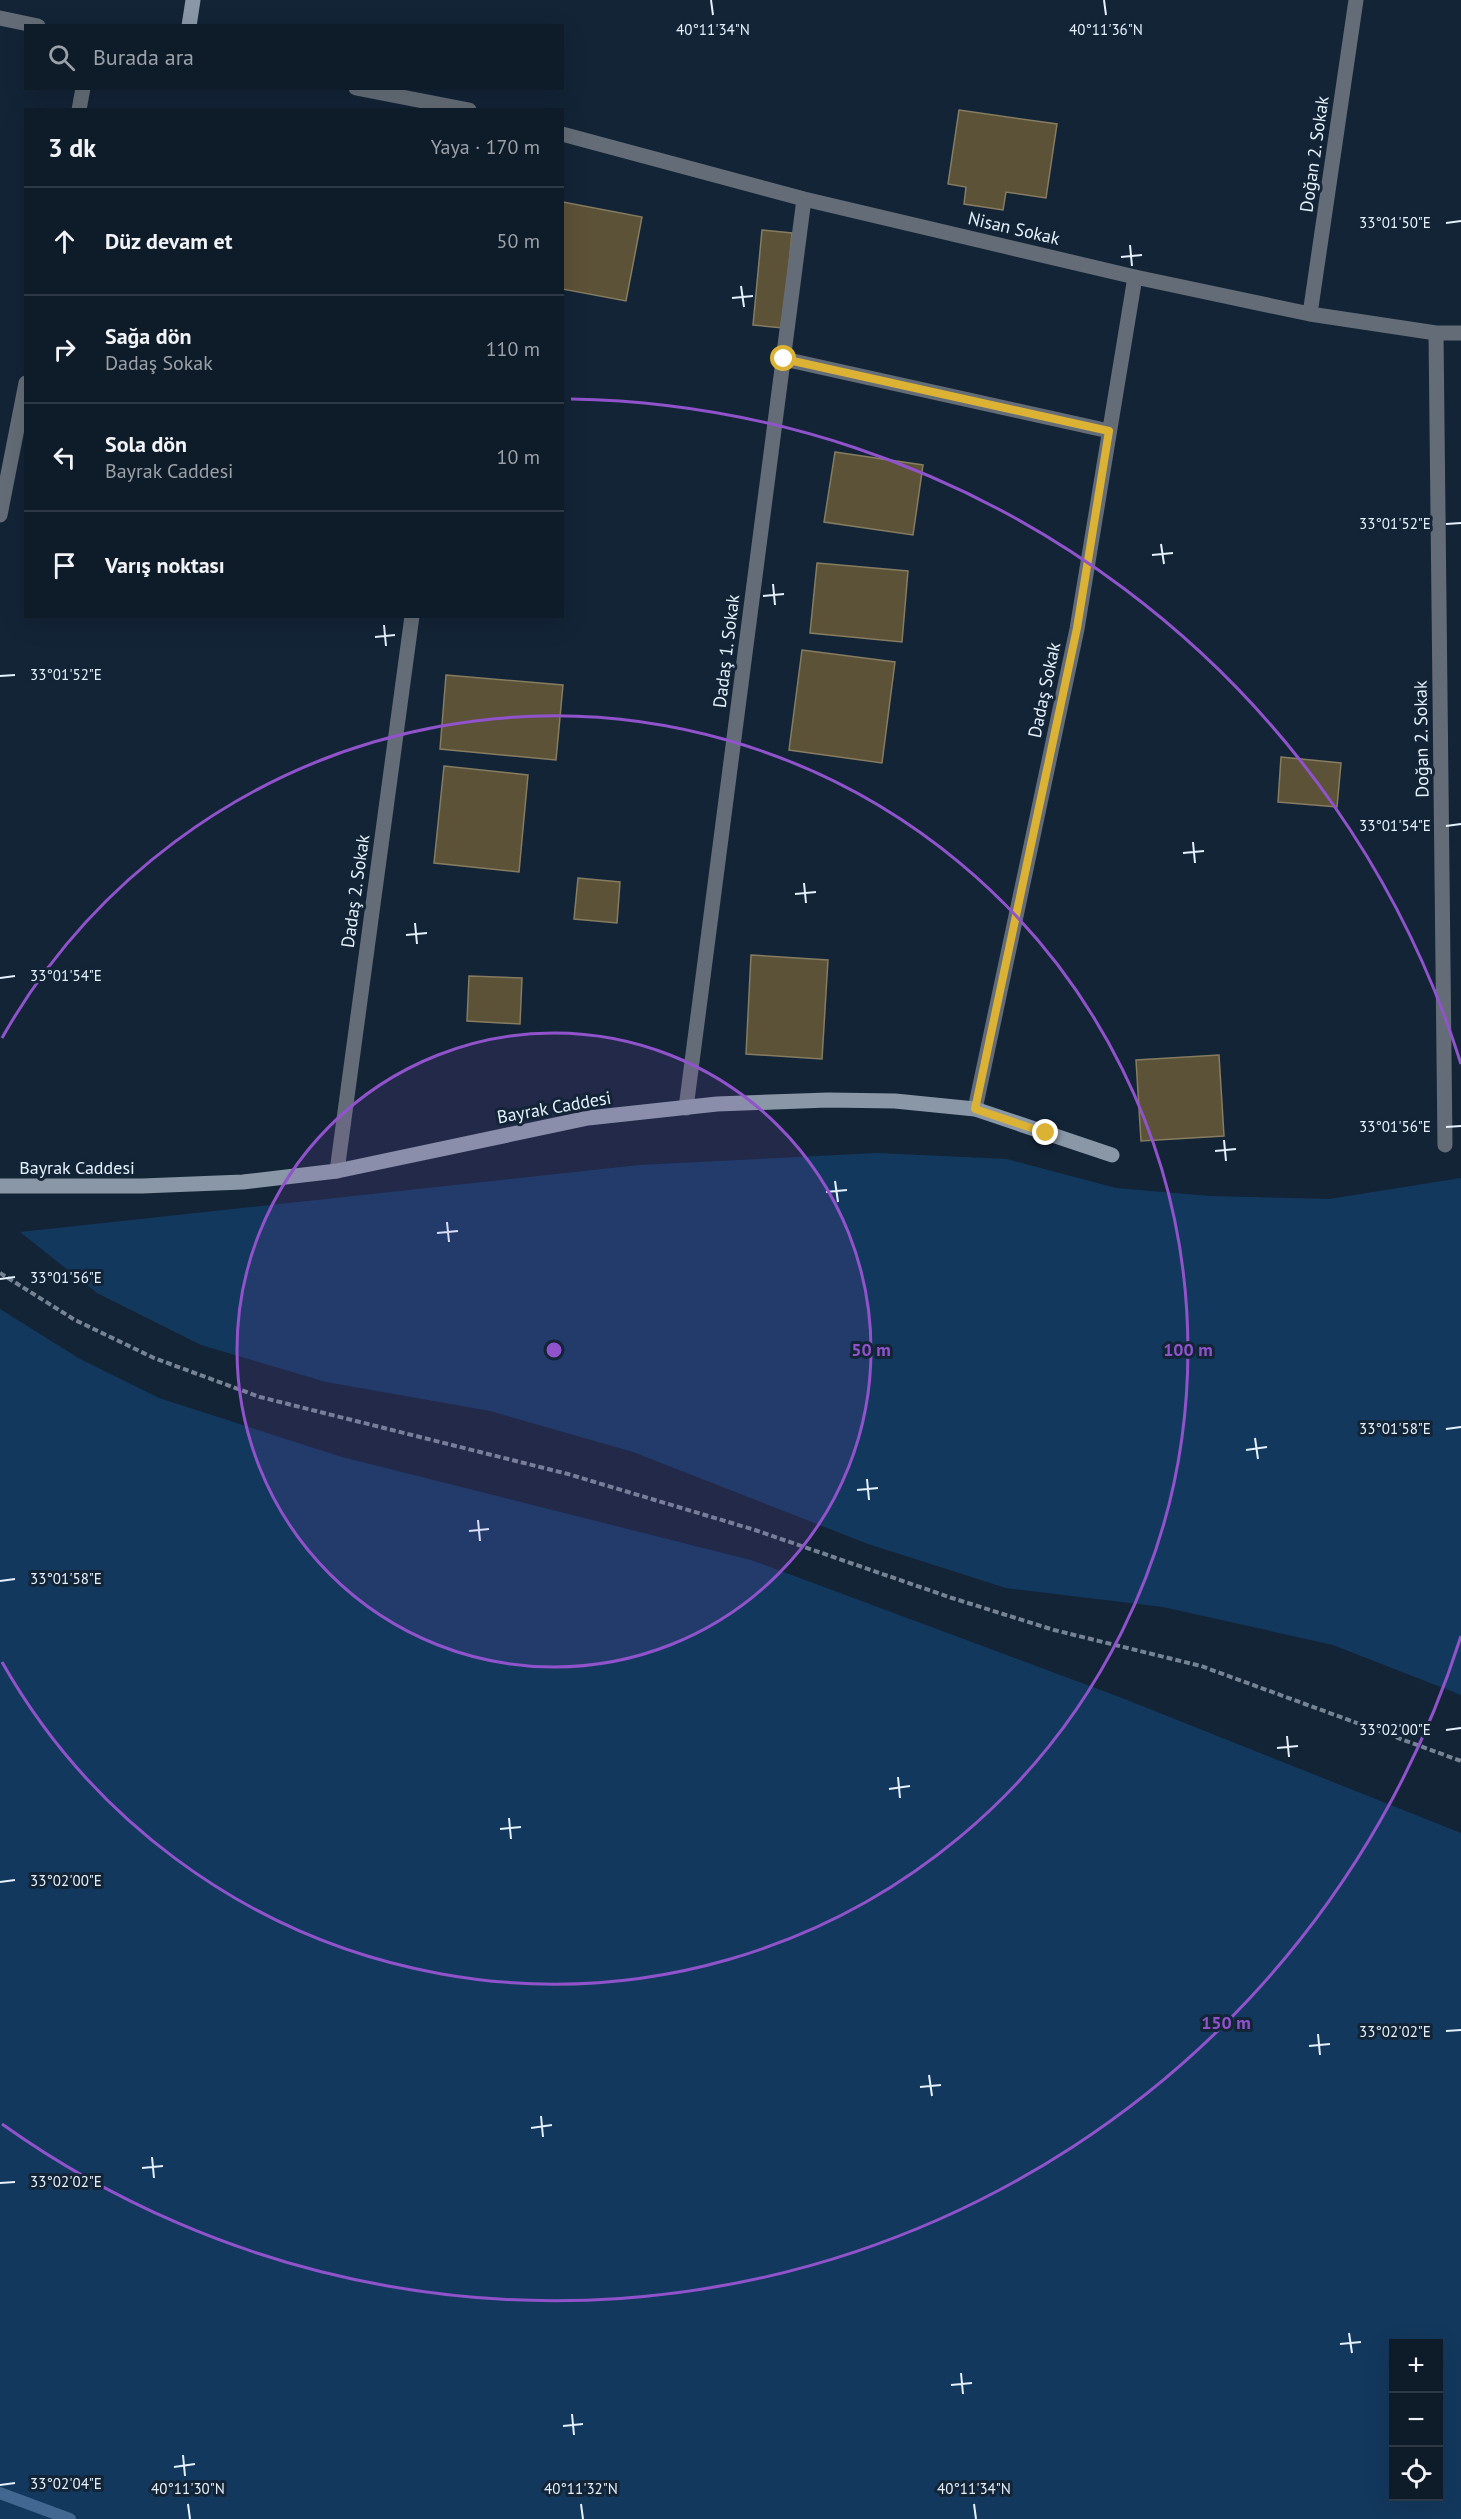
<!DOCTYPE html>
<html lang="tr">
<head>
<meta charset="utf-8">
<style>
	body { margin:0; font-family:"PT Sans",sans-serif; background:#1c2835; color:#f1f3f6 }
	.controls { position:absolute; right:18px; bottom:18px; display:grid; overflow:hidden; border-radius:0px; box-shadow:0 6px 24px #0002 }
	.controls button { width:54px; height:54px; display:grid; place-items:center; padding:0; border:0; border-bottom:2px solid #2e3946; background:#0e1b29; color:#f1f3f6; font:30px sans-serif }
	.stop { position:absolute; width:18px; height:18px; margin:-14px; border:4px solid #dbb233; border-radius:50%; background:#fff }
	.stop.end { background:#dbb233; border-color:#fff; box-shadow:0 2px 6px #0008 }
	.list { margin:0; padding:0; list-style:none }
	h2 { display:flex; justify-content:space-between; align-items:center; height:78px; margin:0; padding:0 24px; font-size:26px }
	h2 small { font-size:20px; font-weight:400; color:#9ba1a8 }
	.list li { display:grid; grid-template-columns:39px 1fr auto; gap:18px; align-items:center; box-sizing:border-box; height:108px; padding:0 24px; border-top:2px solid #2e3946 }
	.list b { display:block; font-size:22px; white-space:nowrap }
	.list p { margin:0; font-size:20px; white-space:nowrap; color:#9ba1a8 }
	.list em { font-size:20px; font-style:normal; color:#9ba1a8 }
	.icon { flex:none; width:33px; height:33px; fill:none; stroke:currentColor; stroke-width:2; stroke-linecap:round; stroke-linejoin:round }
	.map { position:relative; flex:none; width:1461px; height:2519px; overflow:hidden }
	.search { position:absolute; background:#0e1b29; box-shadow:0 6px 24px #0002; left:24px; top:24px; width:540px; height:66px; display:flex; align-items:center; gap:15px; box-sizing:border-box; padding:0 21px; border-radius:0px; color:#9ba1a8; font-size:22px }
	.panel { position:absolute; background:#0e1b29; box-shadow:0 6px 24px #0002; left:24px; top:108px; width:540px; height:510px; border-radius:0px }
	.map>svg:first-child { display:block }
</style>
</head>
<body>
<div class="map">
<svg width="1461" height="2519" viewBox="0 0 1461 2519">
	<rect width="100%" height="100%" fill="#132437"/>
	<!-- green -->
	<path fill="#13385d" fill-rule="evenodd" d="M877 1153 1007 1159 1116 1188 1210 1196 1329 1199 1461 1178V1695L1333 1645 1163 1607 1006 1588 868 1544 633 1452 490 1411 326 1382 201 1345 97 1293 20 1232 639 1165Z
		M0 1309 80 1359 159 1398 342 1457 751 1560 1122 1698 1461 1833V2519H0ZM1394 2344H1438V2496H1394Z"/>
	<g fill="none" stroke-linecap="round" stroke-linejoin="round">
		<!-- stream -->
		<path stroke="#426891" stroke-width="12" d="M0 2493 70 2519"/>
	</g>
	<!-- building -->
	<path fill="#5c5238" stroke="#867c60" stroke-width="1.5" d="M959 110 1057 124 1046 198 1006 192 1003 210 964 204 966 187 948 184Z
		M563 202 642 217 626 301 562 289Z
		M762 230 792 233 783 328 753 325Z
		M835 452 923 465 913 535 824 522Z
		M817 563 908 571 902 642 810 633Z
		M802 650 895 662 882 763 789 750Z
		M446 675 563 685 556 760 440 749Z
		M1281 757 1341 763 1337 807 1278 802Z
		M444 766 528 775 519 872 434 863Z
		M578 878 620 882 617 923 574 919Z
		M751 955 828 960 822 1059 746 1054Z
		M469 976 522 978 520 1024 467 1021Z
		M1219 1055 1224 1136 1141 1141 1136 1060Z"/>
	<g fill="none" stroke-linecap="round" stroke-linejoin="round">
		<!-- path -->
		<path stroke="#758393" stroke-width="4" stroke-dasharray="6 3" stroke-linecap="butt" d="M0 1273 75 1320 154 1358 260 1397 568 1474 755 1530 952 1598 1054 1630 1201 1666 1461 1761"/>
		<!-- lane -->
		<path stroke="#646d77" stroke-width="15" d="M784 359 1109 431"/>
		<!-- street -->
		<path stroke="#646d77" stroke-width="15" d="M0 18 38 26
			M356 88 469 110
			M79 110 83 88
			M562 134 804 199 1135 277 1310 314 1436 333H1461
			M1310 314 1356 0
			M1436 333 1445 1145
			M0 515 26 383
			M686 1108 804 199
			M975 1109 1077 629 1135 277
			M337 1171 412 616"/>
		<!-- secondary -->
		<path stroke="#8997a7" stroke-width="15" d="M189 26 193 0
			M0 1186H142L243 1182 337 1171 588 1118 717 1104 828 1100 895 1101 975 1109 1112 1155"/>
	</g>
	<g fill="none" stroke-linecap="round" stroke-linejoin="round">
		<!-- route -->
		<path stroke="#dbb233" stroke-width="8" d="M784 359 1109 431 1077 628 975 1109 1046 1133"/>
	</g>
	<!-- ticks -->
	<path fill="none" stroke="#e5f1fd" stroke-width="2" d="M711 0 713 15M1104 0 1106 15M1446 223 1461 221M1130 245 1132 266M1121 257 1142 255M741 286 744 307M732 298 753 296M1446 524 1461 523M1161 544 1164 564M1152 555 1173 553M773 584 775 605M763 596 784 594M384 625 386 646M375 637 395 635M0 676 15 675M1446 826 1461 824M1193 842 1195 863M1183 853 1204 851M804 883 806 903M795 894 816 892M415 923 417 944M406 935 427 933M0 978 15 976M1446 1127 1461 1126M1224 1140 1226 1161M1215 1151 1236 1149M835 1181 838 1202M826 1192 847 1190M447 1222 449 1242M437 1233 458 1231M0 1279 15 1277M1446 1429 1461 1427M1255 1438 1258 1459M1246 1450 1267 1447M867 1479 869 1500M857 1490 878 1488M478 1520 480 1541M469 1531 489 1529M0 1581 15 1579M1446 1730 1461 1728M1287 1736 1289 1757M1277 1748 1298 1746M898 1777 900 1798M889 1789 910 1786M509 1818 511 1839M500 1829 521 1827M0 1882 15 1880M1446 2031 1461 2030M1318 2034 1320 2055M1309 2046 1330 2044M929 2075 932 2096M920 2087 941 2085M541 2116 543 2137M531 2128 552 2125M152 2157 154 2178M142 2168 163 2166M0 2183 15 2182M1349 2333 1352 2353M1340 2344 1361 2342M961 2373 963 2394M951 2385 972 2383M572 2414 574 2435M563 2426 583 2424M183 2455 185 2476M174 2467 195 2464M0 2485 15 2483M188 2504 190 2519M581 2504 583 2519M974 2504 976 2519"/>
	<!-- distance rings -->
	<circle cx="554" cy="1350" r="317" fill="#9053cb" fill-opacity=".12"/>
	<g fill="none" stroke="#9053cb" stroke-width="3">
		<circle cx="554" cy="1350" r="317"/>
		<path d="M2 1038A634 634 0 1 1 2 1662"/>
		<path d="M1461 1636A951 951 0 0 1 2 2124M571 399A951 951 0 0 1 1461 1064"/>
	</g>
	<g text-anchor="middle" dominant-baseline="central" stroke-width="6" stroke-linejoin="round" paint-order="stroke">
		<!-- street labels -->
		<g font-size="18" fill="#e5f1fd" stroke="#132437">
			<text transform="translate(1314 154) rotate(-82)">Doğan 2. Sokak</text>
			<text transform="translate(1014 228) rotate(13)">Nisan Sokak</text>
			<text transform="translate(726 651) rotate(-83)">Dadaş 1. Sokak</text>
			<text transform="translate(1044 690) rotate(-78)">Dadaş Sokak</text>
			<text transform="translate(1421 739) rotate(-91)">Doğan 2. Sokak</text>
			<text transform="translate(355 891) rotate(-82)">Dadaş 2. Sokak</text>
			<text transform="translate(554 1107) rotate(-10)">Bayrak Caddesi</text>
			<text x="77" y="1167">Bayrak Caddesi</text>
		</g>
	</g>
	<g font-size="15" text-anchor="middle" fill="#e5f1fd" stroke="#132437" stroke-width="6" stroke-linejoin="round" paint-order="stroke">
		<text x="713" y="35">40°11'34"N</text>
		<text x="1106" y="35">40°11'36"N</text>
		<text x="1395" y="228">33°01'50"E</text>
		<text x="1395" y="529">33°01'52"E</text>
		<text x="66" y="680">33°01'52"E</text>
		<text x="1395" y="831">33°01'54"E</text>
		<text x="66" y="981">33°01'54"E</text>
		<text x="1395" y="1132">33°01'56"E</text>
		<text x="66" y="1283">33°01'56"E</text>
		<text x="1395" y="1434">33°01'58"E</text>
		<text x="66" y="1584">33°01'58"E</text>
		<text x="1395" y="1735">33°02'00"E</text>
		<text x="66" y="1886">33°02'00"E</text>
		<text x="1395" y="2037">33°02'02"E</text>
		<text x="66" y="2187">33°02'02"E</text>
		<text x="66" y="2489">33°02'04"E</text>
		<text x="188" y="2494">40°11'30"N</text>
		<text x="581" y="2494">40°11'32"N</text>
		<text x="974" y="2494">40°11'34"N</text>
	</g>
	<circle cx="554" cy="1350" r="9" fill="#9053cb" stroke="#132437" stroke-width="3"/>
	<g font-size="18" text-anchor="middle" font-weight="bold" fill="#9053cb" stroke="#132437" stroke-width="6" stroke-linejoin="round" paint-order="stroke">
		<text x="871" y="1356">50 m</text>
		<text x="1188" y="1356">100 m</text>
		<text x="1226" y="2029">150 m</text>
	</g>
</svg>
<div class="controls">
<button>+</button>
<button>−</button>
<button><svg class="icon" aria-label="locate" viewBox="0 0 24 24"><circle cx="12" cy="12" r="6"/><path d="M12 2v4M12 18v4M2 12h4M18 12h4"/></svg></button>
</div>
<div class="stop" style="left:784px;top:359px"></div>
<div class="stop end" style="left:1046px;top:1133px"></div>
<div class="search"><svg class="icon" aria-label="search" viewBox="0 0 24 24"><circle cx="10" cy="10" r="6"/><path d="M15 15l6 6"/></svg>Burada ara</div>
<section class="panel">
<h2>3 dk<small>Yaya · 170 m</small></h2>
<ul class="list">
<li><svg class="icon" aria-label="ahead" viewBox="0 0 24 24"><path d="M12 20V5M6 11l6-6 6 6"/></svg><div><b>Düz devam et</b></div><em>50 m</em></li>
<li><svg class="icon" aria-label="right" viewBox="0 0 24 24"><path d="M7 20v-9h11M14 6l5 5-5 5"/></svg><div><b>Sağa dön</b><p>Dadaş Sokak</p></div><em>110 m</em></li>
<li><svg class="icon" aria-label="left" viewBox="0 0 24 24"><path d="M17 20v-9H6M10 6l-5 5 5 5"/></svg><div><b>Sola dön</b><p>Bayrak Caddesi</p></div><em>10 m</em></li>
<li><svg class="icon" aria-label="arrive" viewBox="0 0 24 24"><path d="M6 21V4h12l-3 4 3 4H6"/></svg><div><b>Varış noktası</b></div></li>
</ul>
</section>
</div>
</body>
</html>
